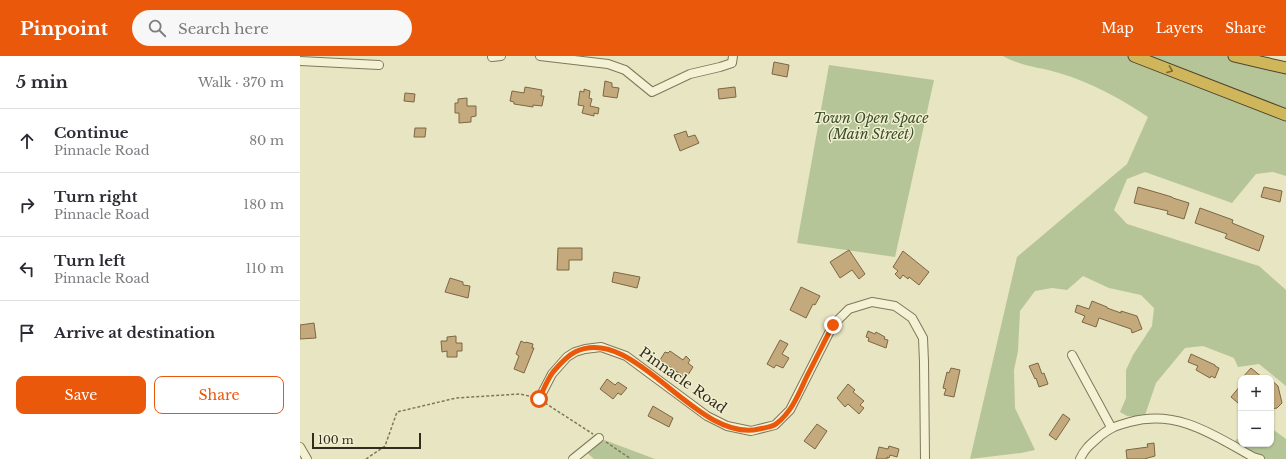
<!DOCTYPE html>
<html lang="en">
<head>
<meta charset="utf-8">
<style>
	body { margin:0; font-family:"Libre Baskerville",serif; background:#f7f7f7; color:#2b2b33 }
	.controls { position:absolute; right:12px; bottom:12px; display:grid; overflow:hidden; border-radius:8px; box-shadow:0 1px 3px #0004 }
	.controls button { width:36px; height:36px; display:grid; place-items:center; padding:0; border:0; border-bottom:1px solid #e1e1e2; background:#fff; color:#2b2b33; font:20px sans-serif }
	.scale { position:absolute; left:12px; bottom:10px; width:109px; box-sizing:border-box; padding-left:4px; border:2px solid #322c1e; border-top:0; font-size:11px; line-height:14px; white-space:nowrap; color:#322c1e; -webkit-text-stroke:3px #f1efd1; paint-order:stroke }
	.stop { position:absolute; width:12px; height:12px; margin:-9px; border:3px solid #ea580c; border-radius:50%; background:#fff }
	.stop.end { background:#ea580c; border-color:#fff; box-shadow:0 1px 4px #0008 }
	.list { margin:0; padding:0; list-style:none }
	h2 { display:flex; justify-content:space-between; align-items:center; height:52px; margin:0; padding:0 16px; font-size:17px }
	h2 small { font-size:13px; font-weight:400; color:#7c7c81 }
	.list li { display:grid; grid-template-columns:26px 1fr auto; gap:12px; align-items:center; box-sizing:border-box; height:64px; padding:0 16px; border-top:1px solid #e1e1e2 }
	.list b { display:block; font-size:15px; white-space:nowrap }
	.list p { margin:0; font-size:13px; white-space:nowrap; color:#7c7c81 }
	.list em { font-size:13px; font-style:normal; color:#7c7c81 }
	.actions { display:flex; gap:8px; padding:12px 16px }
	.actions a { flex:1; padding:9px 0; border:1px solid #ea580c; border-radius:8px; text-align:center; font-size:14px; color:#ea580c }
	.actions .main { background:#ea580c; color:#fff }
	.icon { flex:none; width:22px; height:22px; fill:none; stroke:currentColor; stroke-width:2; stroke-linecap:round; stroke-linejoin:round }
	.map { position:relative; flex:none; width:986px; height:403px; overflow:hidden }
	header { display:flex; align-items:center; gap:24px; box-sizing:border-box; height:56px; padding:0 20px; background:#ea580c; color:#fff }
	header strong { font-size:19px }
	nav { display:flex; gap:22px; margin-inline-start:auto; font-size:14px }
	.search { width:280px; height:36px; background:#f7f7f7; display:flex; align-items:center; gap:10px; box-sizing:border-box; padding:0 14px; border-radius:22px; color:#7c7c81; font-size:15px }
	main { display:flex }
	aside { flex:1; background:#fff }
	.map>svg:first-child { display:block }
</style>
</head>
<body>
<header>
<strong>Pinpoint</strong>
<div class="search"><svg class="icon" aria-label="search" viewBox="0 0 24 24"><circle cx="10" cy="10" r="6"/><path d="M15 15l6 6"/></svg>Search here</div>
<nav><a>Map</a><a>Layers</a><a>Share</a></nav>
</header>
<main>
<aside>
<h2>5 min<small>Walk · 370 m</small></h2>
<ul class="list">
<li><svg class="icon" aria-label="ahead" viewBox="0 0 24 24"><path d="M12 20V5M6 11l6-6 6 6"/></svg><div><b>Continue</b><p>Pinnacle Road</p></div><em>80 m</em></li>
<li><svg class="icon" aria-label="right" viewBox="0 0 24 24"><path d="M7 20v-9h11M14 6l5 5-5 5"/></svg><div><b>Turn right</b><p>Pinnacle Road</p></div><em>180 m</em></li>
<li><svg class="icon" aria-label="left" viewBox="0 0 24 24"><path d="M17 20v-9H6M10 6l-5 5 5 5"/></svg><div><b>Turn left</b><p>Pinnacle Road</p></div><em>110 m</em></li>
<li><svg class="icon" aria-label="arrive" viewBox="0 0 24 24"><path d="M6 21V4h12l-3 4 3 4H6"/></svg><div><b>Arrive at destination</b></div></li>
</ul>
<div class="actions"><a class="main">Save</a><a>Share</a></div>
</aside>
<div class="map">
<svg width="986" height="403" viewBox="0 0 986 403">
	<rect width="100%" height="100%" fill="#e8e5c2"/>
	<!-- green -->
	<path fill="#b6c597" d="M703 0H934L986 12V120L973 116 956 118 932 147 845 116 827 123 814 154 827 168 959 210 986 234V330L959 308 938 311 934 302 903 290 885 292 856 327 844 362 827 360 820 356 826 342V314L833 299 852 270 854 252 841 239 809 232 783 220 767 234 752 232 735 235 720 255 718 295 714 314 715 352 735 394 721 397 670 403 717 201 827 108 848 61C821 43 791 26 759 17 740 11 720 10 703 0Z
		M529 9 634 24 595 201 497 187Z
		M971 372 986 383V403H960L931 388 941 380V388H971Z
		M299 382 355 403H294L284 394Z"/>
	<!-- building -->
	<path fill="#c3a97c" stroke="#7d6744" d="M474 6 489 9 487 21 472 18Z
		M305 25 312 27V31L319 32 317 42 303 40Z
		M225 31 242 34 241 40H244L242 50 233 49V51L214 48V46L210 45 212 35 224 37Z
		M435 31 436 41 419 43 418 33Z
		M284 33 290 35 289 42 292 43 290 50 299 52 298 58 294 57V60L282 57 284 50 278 49 280 35 284 36Z
		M105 37 115 38 114 46 104 45Z
		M167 42V50H176V60L171 61V66L159 67V57H155V47H158V43Z
		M115 72H126L125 81H114Z
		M386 75 388 81 395 79 399 87 380 95 374 79Z
		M838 131 872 141 873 142 889 147 884 163 867 158 868 155 834 147Z
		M964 131 982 135 980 146 961 141Z
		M900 152 933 164 932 167 964 180 959 195 925 182 927 178 895 167Z
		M258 192H282V204H269V214H257Z
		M549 194 565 218 559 223 552 214 540 222 530 206Z
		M603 195 629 216 619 229 609 221 608 223 603 219 600 223 595 218 598 215 593 211Z
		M314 216 340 221 337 232 312 226Z
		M150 222 163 226V229L170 230 168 242 145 236Z
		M501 231 520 240 515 249 513 248 506 262 490 254Z
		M792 245 807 251V252L821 257V255L837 260 842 273 832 277 831 273 799 262 796 271 782 266 785 260 775 256 777 249 789 253Z
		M14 267 16 282 0 283V269Z
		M568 275 575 278 576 276 585 281 584 283 588 284 586 292 568 285 569 282 566 281Z
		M156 280V287H162V295H157V301H147V295L142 296 141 285H147V281Z
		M480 284 488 288 482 298 489 302 483 312 476 309 474 312 467 308Z
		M221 285 225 287 226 286 233 288 232 292H234L224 317 214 313 219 300 216 298Z
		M370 295 383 304 386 300 390 304 388 307 393 311 386 322 360 304 365 296 368 297Z
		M891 298 915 309V310L919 312 915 322 911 320 910 322 896 314 898 310 888 306Z
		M738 307 742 318 744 317 748 328 739 331 736 322 735 323 729 310Z
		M651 312 660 314 654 341 644 339 646 333 643 332 647 316 649 317Z
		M951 312 963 322H942Z
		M307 323 315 329 318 326 327 332 321 339 318 337 313 343 300 333Z
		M971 324 978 330 982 347 977 352 971 353Z
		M548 328 555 334 553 336 564 345 560 349 564 352 559 358 548 348 545 351 537 342Z
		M941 329V343L938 347 931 341Z
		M353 350 373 362 369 371 348 360Z
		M763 358 770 363 756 384 749 379Z
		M517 368 527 375 515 393 504 385Z
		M854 387 855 400 844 403H827L826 394 848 391 847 388Z
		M589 390 599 393 597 401 590 399 589 402 587 401V403H576L579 391 588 393Z"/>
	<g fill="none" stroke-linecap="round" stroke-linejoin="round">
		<!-- minor casing -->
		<g stroke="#80775b" stroke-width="10">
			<path id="minor" d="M240 0 308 8 325 14 352 36 390 18 420 11 432 7 433 0
				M192 1 201 0
				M0 5 79 9
				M772 299 811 371
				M239 343 252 318 267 301 275 296 285 293 301 291 326 300 407 360 427 370 451 375 475 369 490 354 533 269 549 253 572 246 595 250 612 262 623 282 624 306 625 403
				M0 391 7 403
				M273 403 299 382
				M780 403C785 392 791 388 800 380 811 371 816 370 830 366 877 353 914 379 953 401L960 403"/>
		</g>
		<!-- highway casing -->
		<g stroke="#4e452f" stroke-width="13">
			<path id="highway" d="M834 0 986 59
				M934 0 986 12"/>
		</g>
		<!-- path -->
		<path stroke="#80775b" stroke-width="1.5" stroke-dasharray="3 2" stroke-linecap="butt" d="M245 347 293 378
			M306 386 331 403
			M66 403 85 390 97 356 156 342 220 338 233 341"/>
		<!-- minor -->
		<use href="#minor" stroke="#f4f2d4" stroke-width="8"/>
		<!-- highway -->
		<use href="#highway" stroke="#d0b65b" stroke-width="11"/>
	</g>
	<!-- one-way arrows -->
	<defs><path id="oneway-chevron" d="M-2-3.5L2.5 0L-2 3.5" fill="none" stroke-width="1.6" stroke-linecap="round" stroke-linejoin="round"/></defs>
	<use stroke="#796a39" href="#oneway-chevron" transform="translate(870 14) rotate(21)"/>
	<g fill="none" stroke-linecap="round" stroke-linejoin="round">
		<!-- route -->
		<path stroke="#ea580c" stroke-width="5" d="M239 343C243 335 247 324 253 316 259 309 267 300 275 296 335 267 396 388 459 373 464 372 472 371 476 368 492 356 499 337 507 320 516 303 524 286 533 269"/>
	</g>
	<g text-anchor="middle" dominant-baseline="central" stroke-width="3" stroke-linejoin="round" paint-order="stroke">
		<!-- park labels -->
		<g font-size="14" font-style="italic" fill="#3a4c27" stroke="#f1efd1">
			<text x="571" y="62">Town Open Space<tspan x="571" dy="16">(Main Street)</tspan></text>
		</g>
		<!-- street labels -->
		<g font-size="14" fill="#322c1e" stroke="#f1efd1">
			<text transform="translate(383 324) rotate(35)">Pinnacle Road</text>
		</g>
	</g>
</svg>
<div class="controls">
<button>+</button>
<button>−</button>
</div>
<div class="scale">100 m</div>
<div class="stop" style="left:239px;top:343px"></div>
<div class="stop end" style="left:533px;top:269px"></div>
</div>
</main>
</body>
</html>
